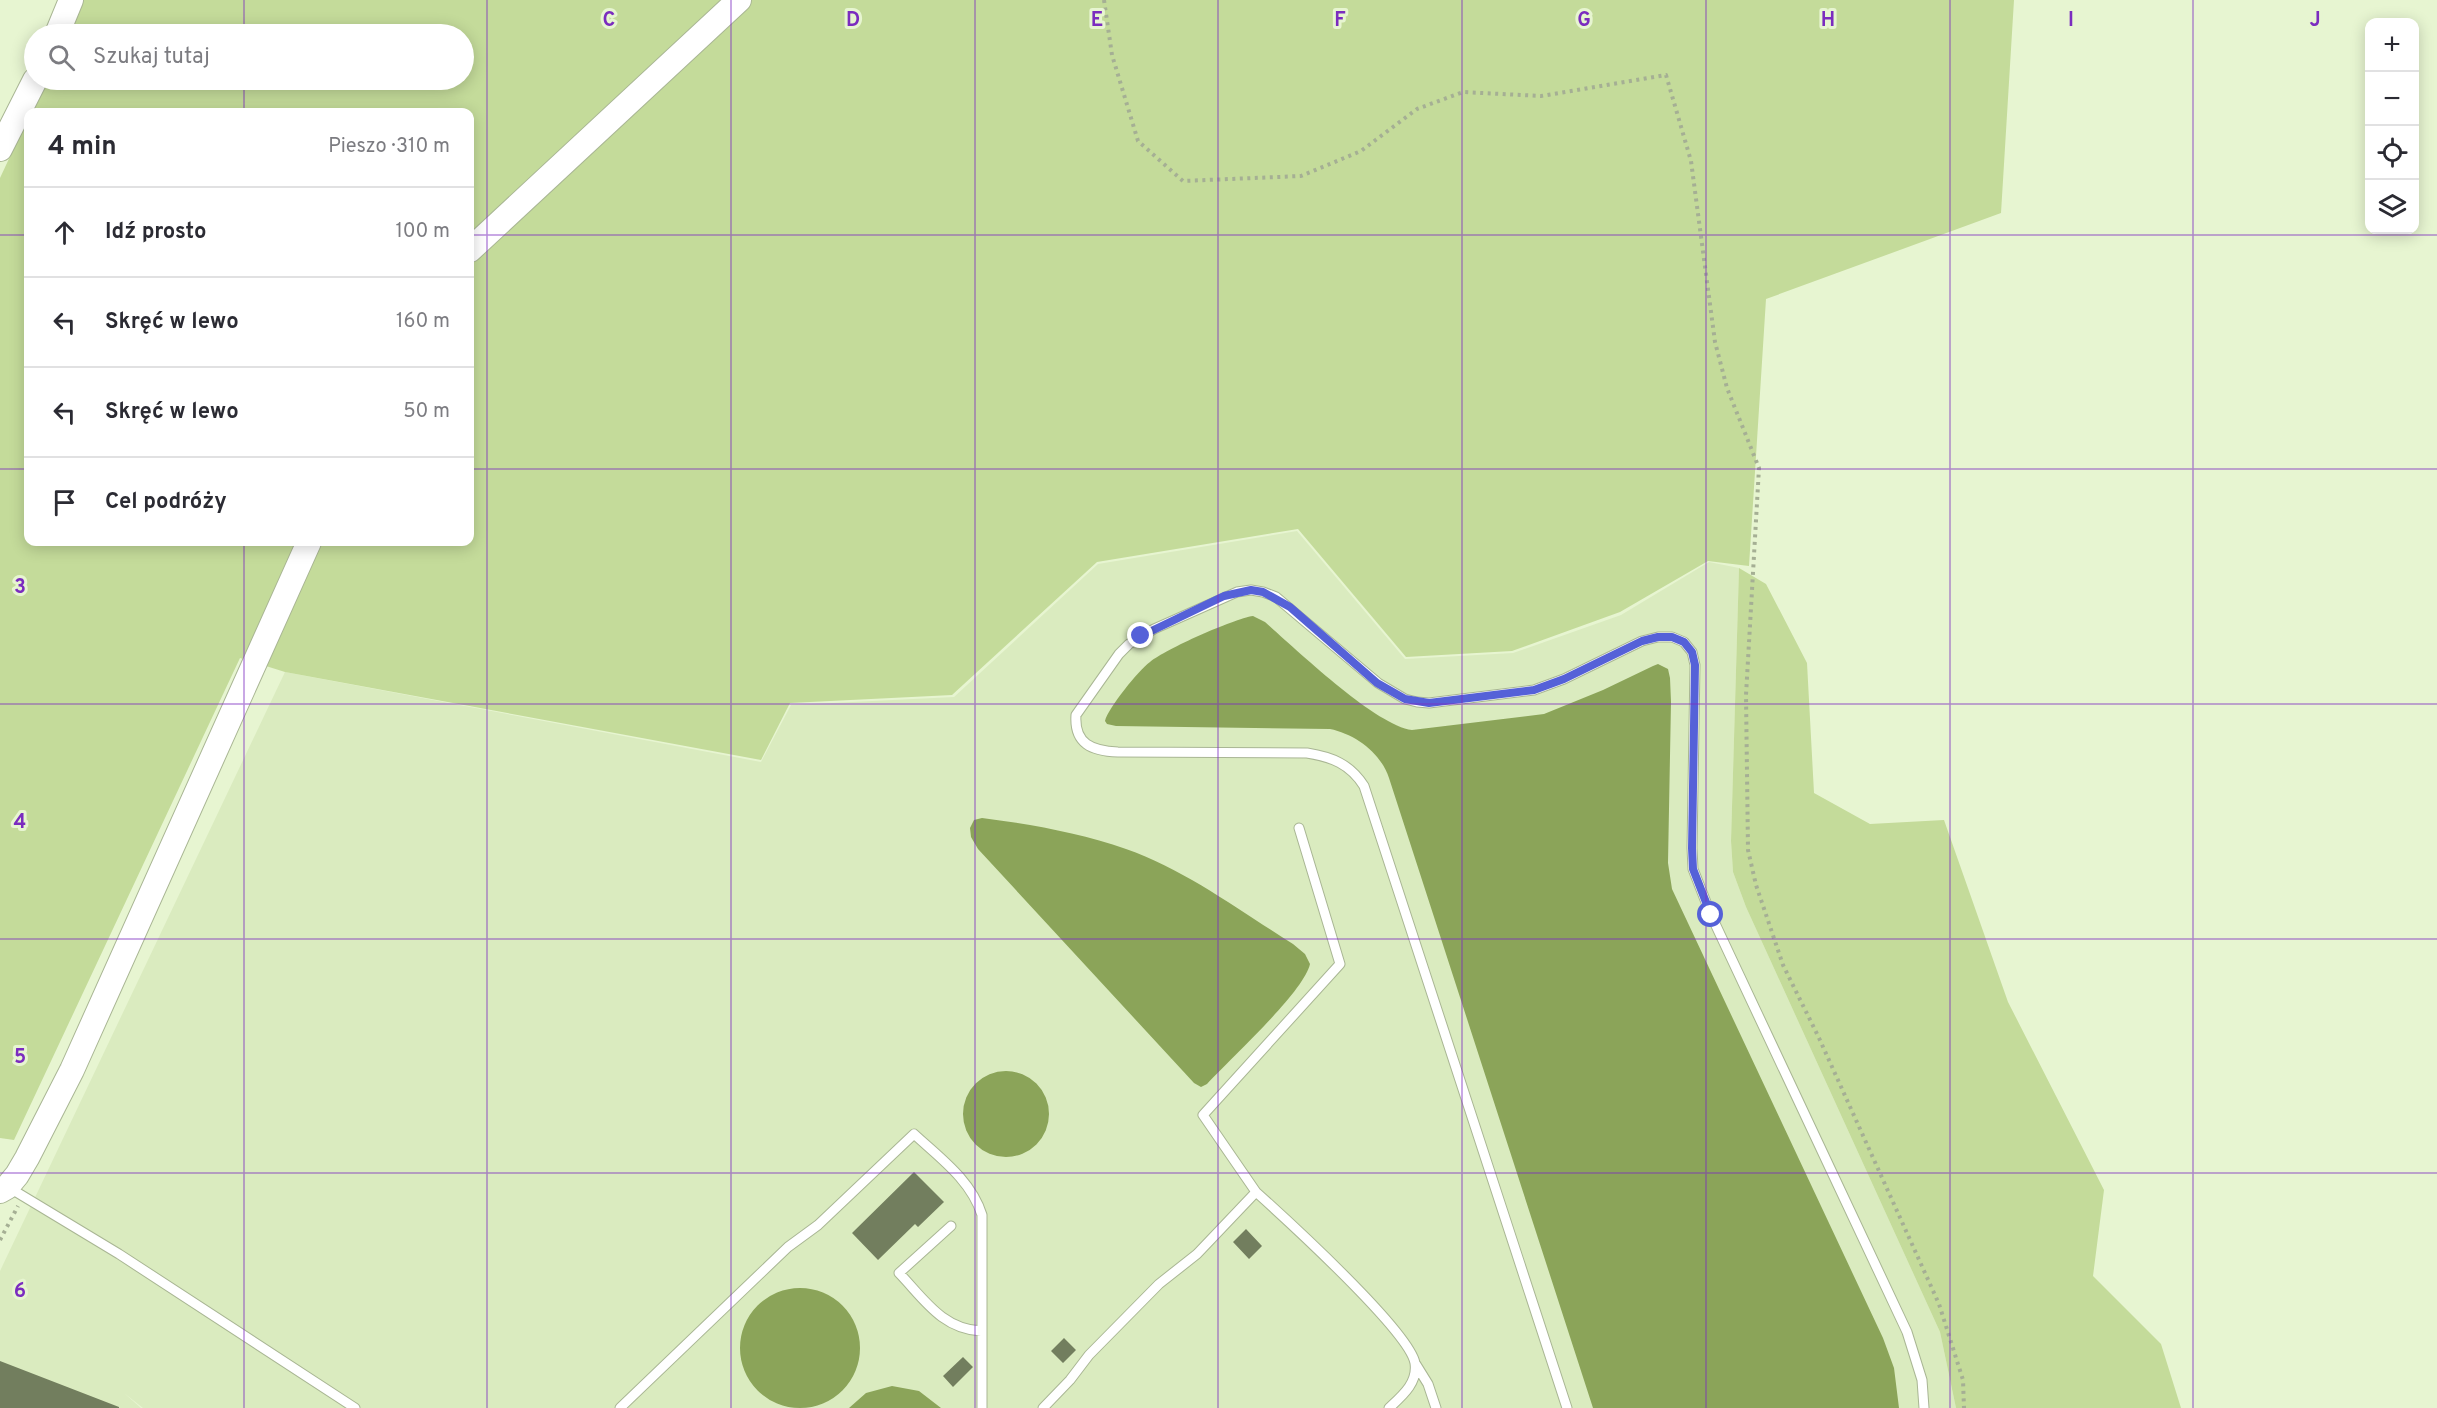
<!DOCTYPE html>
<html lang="pl">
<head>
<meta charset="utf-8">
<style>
	body { margin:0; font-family:Overpass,sans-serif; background:#f2f2f3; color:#2b2b33 }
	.controls { position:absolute; right:18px; top:18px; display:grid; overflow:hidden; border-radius:12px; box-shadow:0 3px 15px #0003 }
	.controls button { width:54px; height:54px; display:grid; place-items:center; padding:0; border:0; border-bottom:2px solid #e1e1e2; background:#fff; color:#2b2b33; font:30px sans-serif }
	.stop { position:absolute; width:18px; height:18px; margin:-14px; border:4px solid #5561d8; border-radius:50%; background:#fff }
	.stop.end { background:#5561d8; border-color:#fff; box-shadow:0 2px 6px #0008 }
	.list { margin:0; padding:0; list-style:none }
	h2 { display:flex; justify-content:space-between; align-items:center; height:78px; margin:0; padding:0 24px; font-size:26px }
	h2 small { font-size:20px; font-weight:400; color:#7c7c81 }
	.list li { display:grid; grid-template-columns:39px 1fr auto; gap:18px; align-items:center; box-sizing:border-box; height:90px; padding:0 24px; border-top:2px solid #e1e1e2 }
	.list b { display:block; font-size:22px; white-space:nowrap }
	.list em { font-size:20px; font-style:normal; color:#7c7c81 }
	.icon { flex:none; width:33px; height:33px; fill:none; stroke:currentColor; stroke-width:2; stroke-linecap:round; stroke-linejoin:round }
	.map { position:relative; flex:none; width:2437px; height:1408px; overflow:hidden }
	.search { position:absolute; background:#fff; box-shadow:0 3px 15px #0003; left:24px; top:24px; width:450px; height:66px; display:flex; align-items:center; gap:15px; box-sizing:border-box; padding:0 21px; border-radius:33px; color:#7c7c81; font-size:22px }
	.panel { position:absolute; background:#fff; box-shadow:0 3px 15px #0003; left:24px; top:108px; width:450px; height:438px; border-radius:12px }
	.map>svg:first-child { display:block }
</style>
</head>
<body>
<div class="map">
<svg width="2437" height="1408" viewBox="0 0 2437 1408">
	<rect width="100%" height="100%" fill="#e7f5d1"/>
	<!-- built -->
	<path fill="#daebbf" d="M1297 531 1405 659 1513 653 1621 615 1709 562 1739 568 1731 841 1733 872 1746 907 1940 1332 1956 1408H143L124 1393 141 1408H0V1271L285 672 761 762 791 705 954 697 1098 564Z"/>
	<!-- green -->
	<path fill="#c4db9a" d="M82 0H2014L2001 213 1766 299 1749 566 1708 561 1620 612 1512 651 1406 657 1298 529 1097 562 952 695 790 703 761 760 285 672 240 658 14 1140 0 1138V178L28 118V542H470V112H31L47 80H464V34H68Z
		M1739 568 1766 584 1807 663 1814 793 1870 824 1944 820 2008 1002 2104 1190 2093 1276 2161 1344 2181 1408H1956L1940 1332 1746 907 1733 872 1731 841Z"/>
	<!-- water -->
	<path fill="#8ba459" d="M1253 616 1265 622C1296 649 1375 725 1412 730L1544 714 1603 690 1653 666 1658 664 1668 669 1670 678 1671 702 1668 863 1672 889 1883 1338 1894 1368 1899 1408H1593L1389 778C1381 753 1355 734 1330 729L1116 726 1107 724 1105 721C1108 708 1139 670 1150 662 1166 649 1233 619 1253 616Z
		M982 818C1030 824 1080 833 1126 849 1186 870 1240 911 1293 944L1305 954 1310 964C1304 992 1230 1059 1207 1084L1201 1087 1194 1083 978 849 971 837 970 828 974 820Z
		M963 1114a43 43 0 1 1 86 0a43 43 0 1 1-86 0Z
		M740 1348a60 60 0 1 1 120 0a60 60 0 1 1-120 0Z
		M892 1386 919 1391 941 1408H849L866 1393Z"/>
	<!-- building -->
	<path fill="#727e5e" d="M914 1172 944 1202 918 1227 915 1224 878 1260 852 1233Z
		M1246 1229 1262 1246 1249 1259 1233 1242Z
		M1064 1338 1076 1350 1063 1363 1051 1351Z
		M963 1357 973 1367 953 1387 943 1376Z
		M0 1361 119 1407V1408H0Z"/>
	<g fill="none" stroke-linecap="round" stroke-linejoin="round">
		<!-- service casing -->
		<g stroke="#a9b694" stroke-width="11">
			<path id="service" d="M8 1187 119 1254 355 1408
				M1256 1192 1203 1115 1340 964 1299 828
				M951 1226 899 1273C924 1299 942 1329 981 1331
				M1415 1363 1428 1384 1436 1408
				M620 1408 788 1247 818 1225 914 1134C940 1158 971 1180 982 1215V1408
				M1043 1408 1070 1380 1089 1355 1159 1284 1197 1254 1256 1192C1286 1219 1409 1331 1415 1363 1418 1383 1402 1396 1389 1408
				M1567 1408 1364 786C1350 764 1332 757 1307 753L1118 752C1092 751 1074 744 1076 715L1119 654 1129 644 1154 629 1237 592 1251 590 1263 592 1276 597 1378 683 1405 699 1417 702 1429 703 1534 690 1564 679 1642 641 1658 637H1672L1684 642 1692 652 1695 665 1692 848 1693 869 1711 915 1907 1332 1922 1380 1924 1408"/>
		</g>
		<!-- tertiary casing -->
		<g stroke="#a9b694" stroke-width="26">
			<path id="tertiary" d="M57 34 71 0
				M0 149 35 80
				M470 250 739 0
				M0 1191 7 1187 17 1175 27 1158 72 1070 309 542"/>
		</g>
		<!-- path -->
		<path stroke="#a5af94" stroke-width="4" stroke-dasharray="3 4.5" stroke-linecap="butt" d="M1104 0 1112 55 1138 141 1183 181 1301 176 1361 151 1417 109 1463 92 1541 96 1666 75 1691 161 1715 342 1727 388 1759 468 1746 695 1748 850 1756 885 1783 965 1819 1038 1939 1304 1963 1380 1964 1408
			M0 1240 18 1206"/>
		<!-- service -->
		<use href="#service" stroke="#fff" stroke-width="9"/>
		<!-- tertiary -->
		<use href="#tertiary" stroke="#fff" stroke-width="24"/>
	</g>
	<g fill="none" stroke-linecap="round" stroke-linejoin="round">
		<!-- route -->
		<path stroke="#5561d8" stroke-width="8" d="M1141 636 1224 596 1251 590 1263 592 1290 607 1377 683 1405 699 1429 703 1534 690 1564 679 1642 641 1658 637H1672L1684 642 1692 652 1695 665 1692 848 1693 869 1711 915"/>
	</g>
	<!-- grid -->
	<path fill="none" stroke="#7b2cbf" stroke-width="1.5" stroke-opacity="0.55" d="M244 0V34M487 0V1408M731 0V1408M975 0V1408M1218 0V1408M1462 0V1408M1706 0V1408M1950 0V1408M2193 0V1408M244 80V112M0 235H28M470 235H2437M0 469H28M470 469H2437M244 542V1408M0 704H2437M0 939H2437M0 1173H2437"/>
	<g font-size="20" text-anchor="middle" font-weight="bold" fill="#7b2cbf" stroke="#e7f5d1" stroke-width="6" stroke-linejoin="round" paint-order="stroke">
		<text x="609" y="26">C</text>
		<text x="853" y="26">D</text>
		<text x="1097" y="26">E</text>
		<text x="1340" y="26">F</text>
		<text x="1584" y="26">G</text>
		<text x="1828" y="26">H</text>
		<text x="2071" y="26">I</text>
		<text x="2315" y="26">J</text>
		<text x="20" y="593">3</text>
		<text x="20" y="828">4</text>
		<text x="20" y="1063">5</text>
		<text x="20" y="1297">6</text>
	</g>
</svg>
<div class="controls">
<button>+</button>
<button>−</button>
<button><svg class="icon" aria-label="locate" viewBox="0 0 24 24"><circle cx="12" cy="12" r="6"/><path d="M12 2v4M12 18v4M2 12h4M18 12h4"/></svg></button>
<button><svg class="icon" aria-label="layers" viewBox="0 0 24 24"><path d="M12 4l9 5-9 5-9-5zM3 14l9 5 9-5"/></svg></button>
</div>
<div class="stop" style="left:1711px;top:915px"></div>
<div class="stop end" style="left:1141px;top:636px"></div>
<div class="search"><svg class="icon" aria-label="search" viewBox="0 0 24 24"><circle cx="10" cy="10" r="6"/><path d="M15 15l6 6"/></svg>Szukaj tutaj</div>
<section class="panel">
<h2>4 min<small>Pieszo · 310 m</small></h2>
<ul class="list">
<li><svg class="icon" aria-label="ahead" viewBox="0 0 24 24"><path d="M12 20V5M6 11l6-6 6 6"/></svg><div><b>Idź prosto</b></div><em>100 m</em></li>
<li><svg class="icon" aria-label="left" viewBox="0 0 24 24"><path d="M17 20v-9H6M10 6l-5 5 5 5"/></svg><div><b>Skręć w lewo</b></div><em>160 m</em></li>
<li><svg class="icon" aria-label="left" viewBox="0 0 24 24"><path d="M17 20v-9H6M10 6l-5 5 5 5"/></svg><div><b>Skręć w lewo</b></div><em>50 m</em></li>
<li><svg class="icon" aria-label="arrive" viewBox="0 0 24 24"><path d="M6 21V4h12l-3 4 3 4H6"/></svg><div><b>Cel podróży</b></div></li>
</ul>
</section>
</div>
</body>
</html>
